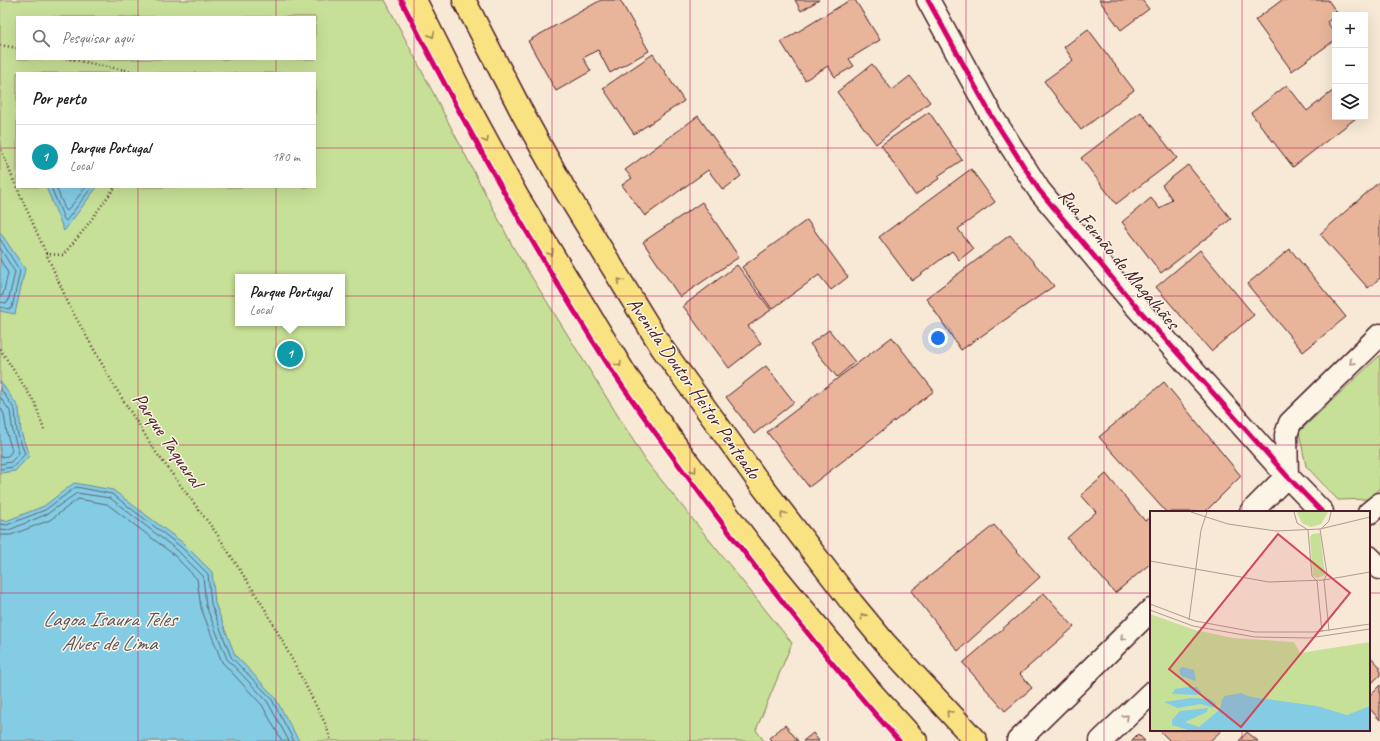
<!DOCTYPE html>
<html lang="pt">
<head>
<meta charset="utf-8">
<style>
	body { margin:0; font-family:Caveat,sans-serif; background:#f6f6f6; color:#202124 }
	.controls { position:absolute; right:12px; top:12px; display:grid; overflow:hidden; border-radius:0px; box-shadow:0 4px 16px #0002 }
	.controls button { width:36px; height:36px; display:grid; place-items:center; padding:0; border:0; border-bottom:1px solid #e0e0e0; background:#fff; color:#202124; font:20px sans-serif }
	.you { position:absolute; left:938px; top:338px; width:14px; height:14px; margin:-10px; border:3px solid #fff; border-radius:50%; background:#1a73e8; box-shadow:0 0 0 6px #1a73e833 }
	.badge { display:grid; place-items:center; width:26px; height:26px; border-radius:50%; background:#d1495b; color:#fff; font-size:13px; font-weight:700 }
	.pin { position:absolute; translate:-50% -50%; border:2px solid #fff; box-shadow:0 1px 4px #0006 }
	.popup { position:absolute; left:235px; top:274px; width:110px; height:52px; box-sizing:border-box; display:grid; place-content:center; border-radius:0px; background:#fff; filter:drop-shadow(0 1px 3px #0005); font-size:13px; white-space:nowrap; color:#757577 }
	.popup b { font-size:15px; color:#202124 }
	.popup::after { content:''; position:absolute; left:50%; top:100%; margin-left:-8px; border:8px solid transparent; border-top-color:#fff }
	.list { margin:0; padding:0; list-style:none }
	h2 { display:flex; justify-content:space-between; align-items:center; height:52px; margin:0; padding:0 16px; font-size:17px }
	h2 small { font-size:13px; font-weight:400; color:#757577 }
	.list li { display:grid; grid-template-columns:26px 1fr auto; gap:12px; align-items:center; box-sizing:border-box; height:64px; padding:0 16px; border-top:1px solid #e0e0e0 }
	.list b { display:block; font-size:15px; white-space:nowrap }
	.list p { margin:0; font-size:13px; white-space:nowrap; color:#757577 }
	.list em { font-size:13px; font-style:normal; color:#757577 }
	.icon { flex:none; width:22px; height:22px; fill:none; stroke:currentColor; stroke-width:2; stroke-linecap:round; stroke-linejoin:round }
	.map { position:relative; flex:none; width:1380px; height:741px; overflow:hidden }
	.search { position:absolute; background:#fff; box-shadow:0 4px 16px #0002; left:16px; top:16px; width:300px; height:44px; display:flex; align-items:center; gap:10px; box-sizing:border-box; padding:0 14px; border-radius:0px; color:#757577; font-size:15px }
	.panel { position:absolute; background:#fff; box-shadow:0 4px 16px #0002; left:16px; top:72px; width:300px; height:116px; border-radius:0px }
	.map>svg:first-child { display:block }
</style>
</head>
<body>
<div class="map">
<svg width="1380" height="741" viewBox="0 0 1380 741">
	<rect width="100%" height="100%" fill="#f8e8d6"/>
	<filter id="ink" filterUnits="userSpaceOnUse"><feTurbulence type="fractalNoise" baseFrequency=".025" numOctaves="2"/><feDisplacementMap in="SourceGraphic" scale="8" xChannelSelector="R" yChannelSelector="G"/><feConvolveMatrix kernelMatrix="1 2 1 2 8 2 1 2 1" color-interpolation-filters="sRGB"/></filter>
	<g filter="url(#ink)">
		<!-- green -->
		<path fill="#c7e097" stroke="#888061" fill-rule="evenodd" d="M0 0H385L513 247 646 461 792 643 756 730 764 741H0ZM17 17H315V59H17ZM17 73H315V187H17ZM238 277H342V323H238Z
			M1380 355V489L1369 499 1338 500 1306 466 1299 432Z"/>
		<!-- water -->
		<path fill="#83cce4" stroke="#6c879a" d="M46 187H97L64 231Z
			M0 232 25 269 15 314 0 311Z
			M0 381 19 408 21 432 29 456 15 471 0 473Z
			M74 483 113 490 183 543 212 572 215 603 235 655 274 696 299 741H0V520L6 521 44 506Z"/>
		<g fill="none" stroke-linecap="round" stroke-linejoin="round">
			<!-- shore -->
			<path stroke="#616475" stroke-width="1" d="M51 187 64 219 66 221 92 187
				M56 187 65 209 67 211 86 187
				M0 239 20 271 12 308 10 309 0 307
				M0 248 15 272 8 302 6 303 0 302
				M0 259 8 273 3 295 0 296
				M0 388 15 410 17 432 25 454 13 467 0 469
				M0 397 10 411 13 433 19 453 11 462 0 464
				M0 407 4 414 7 434 12 451 8 456 0 457
				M0 524 7 525 45 510 76 487 112 494 180 546 208 574 211 604 231 657 271 698 294 741
				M0 529 9 530 47 514 77 493 110 498 177 550 203 576 206 606 227 659 267 701 289 741
				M0 535H11L50 520 78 499 107 504 173 554 197 579 201 608 222 662 262 705 282 741"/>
		</g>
		<!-- building -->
		<path fill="#e8b59a" stroke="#4a1f2b" d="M601 0H620L649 51 610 73 598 50 583 58 591 71 556 91 528 41Z
			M795 0H819L801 11Z
			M850 0H855L880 40 849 59 854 66 835 77 828 66 805 80 781 42Z
			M1099 0H1142L1149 9 1121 30Z
			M1282 0H1328L1338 14 1327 22 1335 33V40L1292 71 1255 20Z
			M1088 29 1134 90 1081 130 1044 81 1073 60 1064 47Z
			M653 54 684 101 634 134 603 88Z
			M872 64 892 90 910 76 930 102 876 144 837 92Z
			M1287 85 1307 111 1334 90 1335 117 1356 118 1293 167 1251 113Z
			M929 112 962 160 938 176 940 178 915 195 881 145Z
			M1141 112 1177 158 1116 204 1081 158Z
			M698 116 741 176 723 190 708 170 645 216 622 185 632 178 625 170Z
			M1188 165 1231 219 1161 273 1122 222 1151 198 1160 209 1172 199 1162 185Z
			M971 169 995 202 958 229 973 249 959 260 952 251 912 281 879 237Z
			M1380 181V278L1368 288 1320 234Z
			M702 202 739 257 680 297 643 242Z
			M807 220 848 277 831 290 819 275 772 309 742 267Z
			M1010 235 1054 286 961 350 926 298Z
			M1290 249 1346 317 1303 352 1247 284Z
			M1200 250 1254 315 1211 351 1156 287Z
			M737 265 771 310 748 326 761 343 729 368 683 306Z
			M829 330 855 362 837 377 810 344Z
			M892 337 934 391 809 487 767 432Z
			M766 366 794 402 754 434 726 397Z
			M1164 382 1241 476 1205 512H1166L1099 437Z
			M1106 474 1145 521 1150 517 1151 518V563L1115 593 1067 538 1096 512 1081 495Z
			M994 525 1040 577 958 651 911 591Z
			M1044 593 1074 627 1020 674 1032 688 1005 711 963 663Z
			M1369 655 1380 667V675L1369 686Z
			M1380 685V720L1369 708V696Z
			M785 725 798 741H772L769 738Z
			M1159 730H1222L1210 741H1170Z
			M1247 732 1258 741H1239Z
			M813 733 819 741H803Z
			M1138 734 1145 741H1131Z"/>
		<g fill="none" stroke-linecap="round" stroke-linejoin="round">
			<!-- minor casing -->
			<g stroke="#4a1f2b" stroke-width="25">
				<path id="minor" d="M928 0 991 115 1039 190 1133 303 1287 476 1322 512
					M1251 512 1287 476 1286 435 1290 423 1380 335
					M1369 513 1380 504
					M1369 557 1380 568
					M1018 741 1151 610
					M1101 741 1151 693"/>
			</g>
			<!-- primary casing -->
			<g stroke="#4a1f2b" stroke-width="25">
				<path id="primary" d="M415 0 468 106 517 196 626 375 687 461 753 548 873 694 916 741
					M464 0 525 118 565 190 662 348 756 478 852 603 885 643 976 741"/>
			</g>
			<!-- path -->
			<path stroke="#4a1f2b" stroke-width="2.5" stroke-dasharray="1 3" stroke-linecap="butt" d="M0 45 17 48
				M70 59 107 67 144 73
				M0 146 13 179 70 307 115 387 155 451 217 534 265 609 294 663 326 725 331 741
				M46 254 63 255 83 231 115 187
				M0 349 35 403 45 433"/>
			<!-- minor -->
			<use href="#minor" stroke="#fcf5e5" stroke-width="22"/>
			<!-- primary -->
			<use href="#primary" stroke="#f8e281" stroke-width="22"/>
			<!-- cycleway casing -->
			<g stroke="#fcf5e5" stroke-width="8">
				<path id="cycleway" d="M401 0C465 126 534 250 610 368 641 414 674 459 707 503 768 585 831 665 899 741
					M928 0 991 115 1039 190 1133 303 1287 476 1322 512"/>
			</g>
			<!-- cycleway -->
			<use href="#cycleway" stroke="#d6006c" stroke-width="5"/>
		</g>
		<!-- one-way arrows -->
		<defs><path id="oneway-chevron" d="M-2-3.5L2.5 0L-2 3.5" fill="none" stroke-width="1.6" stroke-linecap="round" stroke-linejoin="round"/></defs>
		<g stroke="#a18056">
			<use href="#oneway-chevron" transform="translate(432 35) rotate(64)"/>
			<use href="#oneway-chevron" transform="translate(486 140) rotate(61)"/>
			<use href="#oneway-chevron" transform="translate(551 253) rotate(59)"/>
			<use href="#oneway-chevron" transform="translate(620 281) rotate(-122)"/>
			<use href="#oneway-chevron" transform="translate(619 364) rotate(58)"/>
			<use href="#oneway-chevron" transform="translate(694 470) rotate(53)"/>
			<use href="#oneway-chevron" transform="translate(783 514) rotate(-127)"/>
			<use href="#oneway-chevron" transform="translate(863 616) rotate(-129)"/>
			<use href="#oneway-chevron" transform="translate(949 713) rotate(-133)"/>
		</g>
		<g stroke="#a38a88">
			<use href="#oneway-chevron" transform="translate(1352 362) rotate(136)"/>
			<use href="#oneway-chevron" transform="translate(1123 638) rotate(135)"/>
			<use href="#oneway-chevron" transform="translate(1126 717) rotate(-44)"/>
		</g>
	</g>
	<!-- grid -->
	<path fill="none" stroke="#c2185b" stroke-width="1" stroke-opacity="0.55" d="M138 0V17M276 0V17M414 0V741M552 0V741M690 0V741M828 0V741M966 0V741M1104 0V741M1242 0V512M138 59V73M276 59V73M0 148H17M315 148H1380M138 187V741M276 187V741M0 296H1380M0 445H1380M0 593H1151M1369 593H1380M1242 730V741"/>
	<g text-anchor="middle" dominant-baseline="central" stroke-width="3" stroke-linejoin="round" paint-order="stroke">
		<!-- street labels -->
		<g font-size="20" fill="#4a1f2b" stroke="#fcf5e5">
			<text transform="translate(1119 259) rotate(50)">Rua Fernão de Magalhães</text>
			<text transform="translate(694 388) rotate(55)">Avenida Doutor Heitor Penteado</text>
			<text transform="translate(168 440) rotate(56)">Parque Taquaral</text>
		</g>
		<!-- water labels -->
		<g font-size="21" font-style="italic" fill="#5b5362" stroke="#fcf5e5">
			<text x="109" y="619">Lagoa Isaura Teles<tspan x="109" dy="24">Alves de Lima</tspan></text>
		</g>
	</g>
	<!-- overview -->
	<g transform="translate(1150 511)">
		<rect width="220" height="220" fill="#f8e8d6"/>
		<path d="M147 1H178L171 13 161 16 152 12ZM170 22 175 64 167 67 163 65 160 26 162 23ZM0 103 45 119 83 127 144 131 150 142 220 131V219H0Z" fill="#c7e097"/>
		<path d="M33 156 44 159 46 170 31 165 29 158ZM38 176H47L51 181 47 184 22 183 25 178ZM91 182 101 186 167 195 197 204 220 195V219H38L22 214V209L30 200 58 197 57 201 35 211 49 216 70 198 72 188 75 185ZM41 187 60 188 66 193 64 197 51 193 28 197 14 191Z" fill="#83cce4"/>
		<path fill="none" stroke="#b29892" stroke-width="1" d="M41 1 78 13 126 20 170 18 220 6M144 1 147 12 158 19 162 65 167 70 172 121M172 17 179 10 181 1M170 18 177 63 174 69 179 120M0 50 119 71 174 69 220 61M0 93 45 110 105 121H165L220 113M0 99 43 115 105 126 159 127 220 118M39 109 51 19 57 1"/>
		<path fill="#d1495b" fill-opacity="0.15" stroke="#d1495b" stroke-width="2" d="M128 23 200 82 91 216 19 158Z"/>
		<rect width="220" height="220" fill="none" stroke="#4a1f2b" stroke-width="2"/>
	</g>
</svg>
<div class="controls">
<button>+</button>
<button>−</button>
<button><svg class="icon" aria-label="layers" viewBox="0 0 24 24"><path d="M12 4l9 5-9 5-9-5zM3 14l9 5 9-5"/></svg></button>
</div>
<div class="you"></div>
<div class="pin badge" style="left:290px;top:354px;background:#0f9aa8">1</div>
<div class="popup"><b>Parque Portugal</b>Local</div>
<div class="search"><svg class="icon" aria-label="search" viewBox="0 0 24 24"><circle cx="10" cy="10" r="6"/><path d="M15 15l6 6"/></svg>Pesquisar aqui</div>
<section class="panel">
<h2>Por perto<small></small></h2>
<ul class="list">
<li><span class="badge" style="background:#0f9aa8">1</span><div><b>Parque Portugal</b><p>Local</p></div><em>180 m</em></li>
</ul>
</section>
</div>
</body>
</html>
